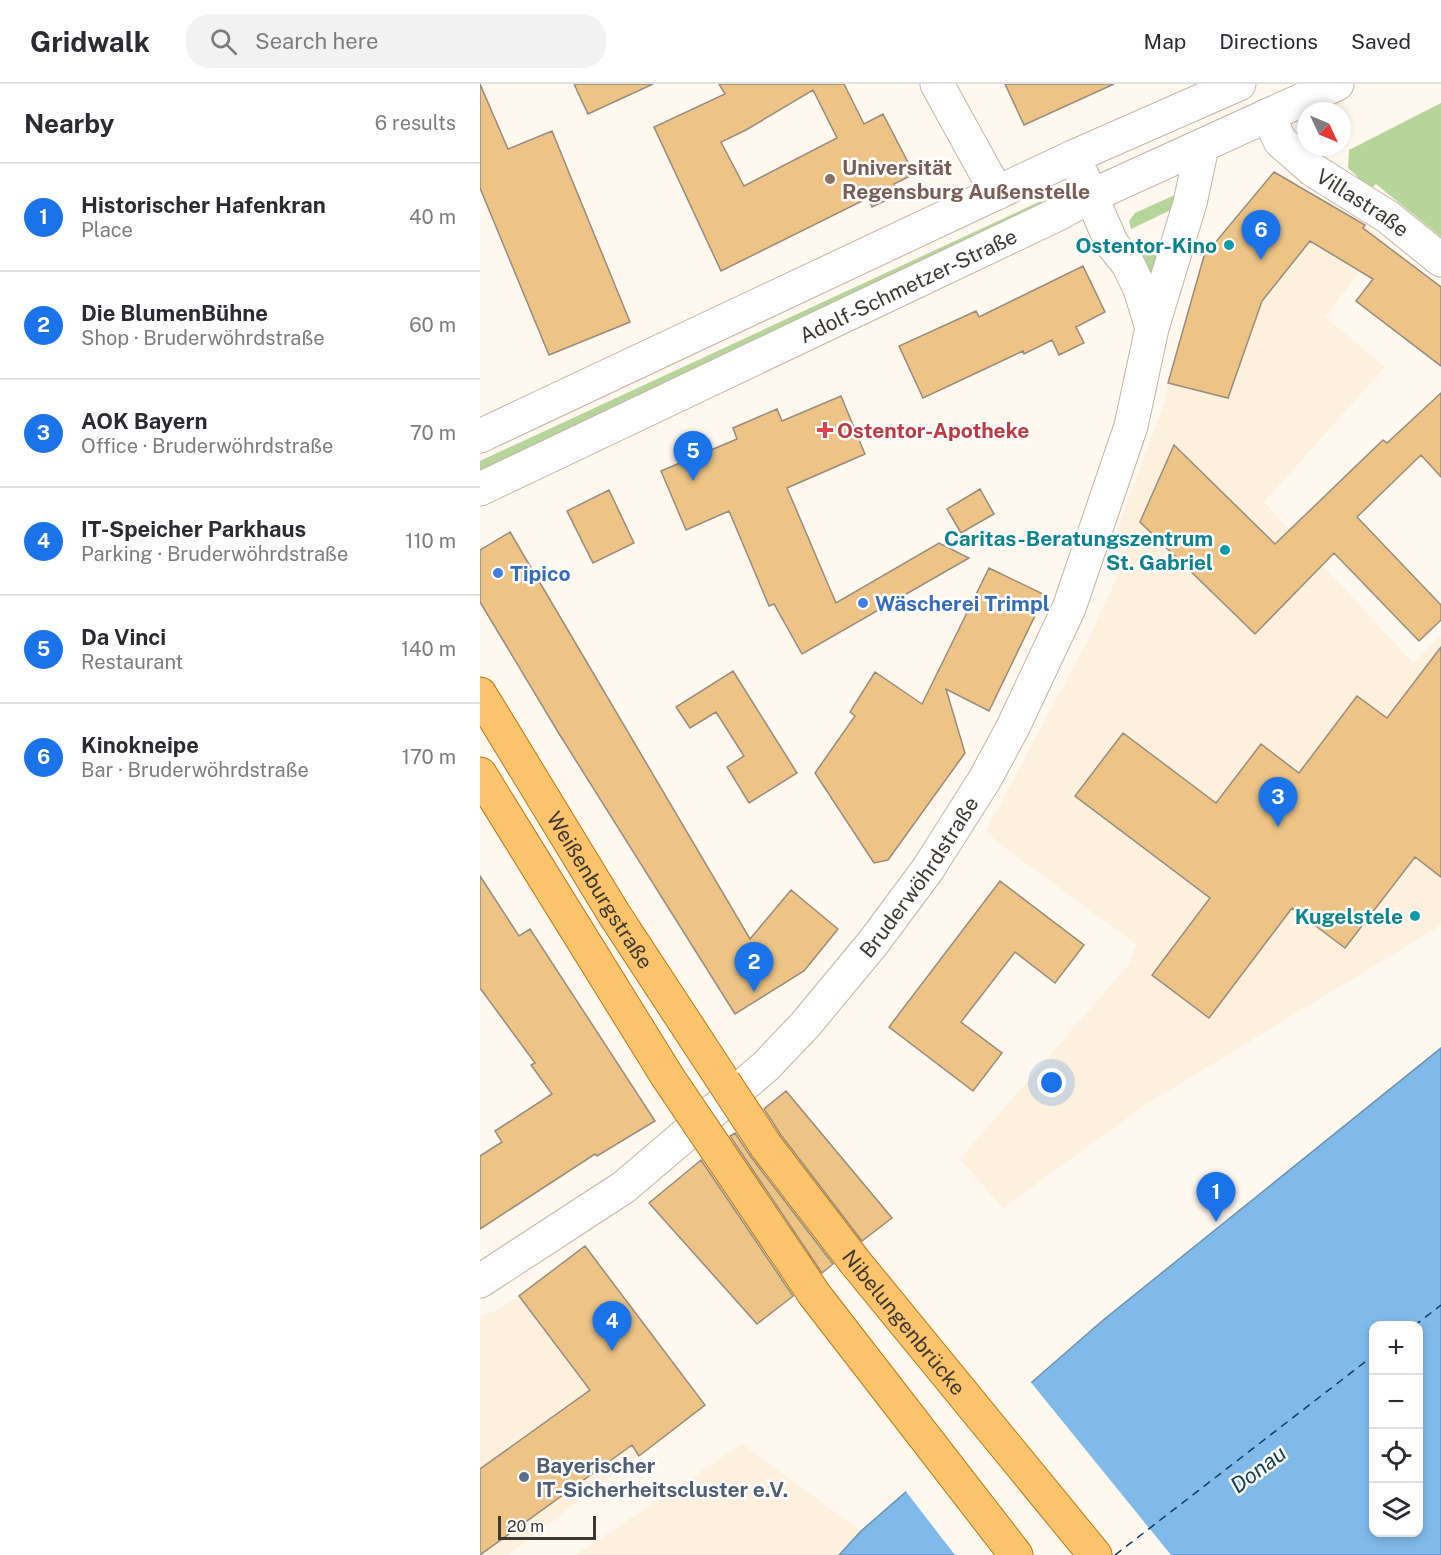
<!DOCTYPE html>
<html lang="en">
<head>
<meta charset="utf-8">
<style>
	body { margin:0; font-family:"Public Sans",sans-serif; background:#f2f2f3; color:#2b2b33 }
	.controls { position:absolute; right:18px; bottom:18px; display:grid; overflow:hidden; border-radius:12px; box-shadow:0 3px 9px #0003 }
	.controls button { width:54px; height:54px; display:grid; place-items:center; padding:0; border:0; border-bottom:2px solid #e1e1e2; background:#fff; color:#2b2b33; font:30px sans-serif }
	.compass { position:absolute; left:817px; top:18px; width:54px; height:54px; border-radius:50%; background:#fff; box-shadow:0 3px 9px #0003; rotate:134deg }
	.scale { position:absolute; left:18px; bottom:15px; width:98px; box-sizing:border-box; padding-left:6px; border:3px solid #3e3933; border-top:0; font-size:16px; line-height:21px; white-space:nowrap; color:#3e3933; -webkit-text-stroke:4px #fff; paint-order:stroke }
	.you { position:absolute; left:572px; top:999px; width:21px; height:21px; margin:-15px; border:4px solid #fff; border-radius:50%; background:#1a73e8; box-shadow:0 0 0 9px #1a73e833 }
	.badge { display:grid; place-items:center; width:39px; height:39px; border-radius:50%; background:#1a73e8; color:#fff; font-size:20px; font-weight:700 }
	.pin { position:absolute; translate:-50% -50px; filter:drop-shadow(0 2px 3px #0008) }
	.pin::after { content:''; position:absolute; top:32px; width:21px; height:18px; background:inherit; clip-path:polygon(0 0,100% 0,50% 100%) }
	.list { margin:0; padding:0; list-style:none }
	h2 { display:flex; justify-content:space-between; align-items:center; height:78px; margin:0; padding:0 24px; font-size:26px }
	h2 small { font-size:20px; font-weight:400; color:#7c7c81 }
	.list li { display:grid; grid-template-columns:39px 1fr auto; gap:18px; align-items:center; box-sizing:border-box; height:108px; padding:0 24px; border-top:2px solid #e1e1e2 }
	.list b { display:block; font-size:22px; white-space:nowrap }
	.list p { margin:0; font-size:20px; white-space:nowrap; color:#7c7c81 }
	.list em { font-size:20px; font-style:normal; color:#7c7c81 }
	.icon { flex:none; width:33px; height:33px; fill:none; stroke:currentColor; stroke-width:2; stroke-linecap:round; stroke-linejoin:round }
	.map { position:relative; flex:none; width:961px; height:1471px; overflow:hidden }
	header { display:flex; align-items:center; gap:36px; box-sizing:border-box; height:84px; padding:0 30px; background:#fff; border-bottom:2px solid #e1e1e2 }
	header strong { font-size:28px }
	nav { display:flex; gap:33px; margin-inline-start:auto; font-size:21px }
	.search { width:420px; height:54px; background:#f2f2f3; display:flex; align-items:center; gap:15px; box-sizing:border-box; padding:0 21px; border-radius:24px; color:#7c7c81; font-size:22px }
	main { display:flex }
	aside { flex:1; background:#fff }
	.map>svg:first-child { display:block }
</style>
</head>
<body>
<header>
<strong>Gridwalk</strong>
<div class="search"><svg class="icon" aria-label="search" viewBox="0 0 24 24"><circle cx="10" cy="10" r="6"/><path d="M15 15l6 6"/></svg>Search here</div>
<nav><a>Map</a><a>Directions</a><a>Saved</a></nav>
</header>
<main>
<aside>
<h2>Nearby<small>6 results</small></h2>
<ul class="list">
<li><span class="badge">1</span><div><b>Historischer Hafenkran</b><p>Place</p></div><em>40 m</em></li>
<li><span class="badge">2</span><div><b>Die BlumenBühne</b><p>Shop · Bruderwöhrdstraße</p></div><em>60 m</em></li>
<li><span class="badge">3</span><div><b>AOK Bayern</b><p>Office · Bruderwöhrdstraße</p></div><em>70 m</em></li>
<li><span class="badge">4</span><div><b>IT-Speicher Parkhaus</b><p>Parking · Bruderwöhrdstraße</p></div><em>110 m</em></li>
<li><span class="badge">5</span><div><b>Da Vinci</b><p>Restaurant</p></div><em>140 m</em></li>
<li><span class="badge">6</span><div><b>Kinokneipe</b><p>Bar · Bruderwöhrdstraße</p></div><em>170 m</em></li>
</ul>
</aside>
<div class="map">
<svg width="961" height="1471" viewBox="0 0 961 1471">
	<rect width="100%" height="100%" fill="#fff8ee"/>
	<!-- built -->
	<path fill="#fdf0dd" d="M794 88 885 141 904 155 845 233 905 283 784 418 933 579 961 552V841L668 1019 523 1124 480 1075 650 879 656 860 517 758 506 747 612 548 638 491 642 475 638 443 685 318 688 299 724 172Z
		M105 1162 225 1321 28 1471H0V1232L16 1227 39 1212Z
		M262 1360 381 1447 356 1471H96Z"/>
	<!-- green -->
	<path fill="#b5d59a" d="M961 19V153L896 100 889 106 877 97 878 93 868 84 869 66Z
		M697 110V123L651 145 649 137 655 129Z
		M561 117 564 123 0 386V377Z
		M692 152 675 209 658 170Z"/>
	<!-- water -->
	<path fill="#7fbaea" stroke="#6c93b3" stroke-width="1.5" fill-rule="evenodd" d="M961 964V1471H359L381 1447 622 1237ZM894 1242H938V1448H894Z"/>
	<!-- pier -->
	<path fill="#fff8ee" d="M549 1296 691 1471H475L424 1405Z"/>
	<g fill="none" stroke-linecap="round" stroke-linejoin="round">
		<!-- ferry -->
		<path stroke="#113e5e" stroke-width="1.5" stroke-dasharray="8 6" stroke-linecap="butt" d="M934 1242 961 1221
			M635 1471 894 1271"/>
	</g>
	<!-- building -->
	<path fill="#edc486" stroke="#978c7d" stroke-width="1.5" fill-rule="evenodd" d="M0 0 28 65 72 47 150 238 69 271 0 104Z
		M94 0H173L108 30Z
		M239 0H364L384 40 403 30 434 90 414 100 419 110 392 123 388 114 241 187 174 43 245 10ZM333 6 357 54 264 102 241 58 266 46Z
		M525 0H634L544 41Z
		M794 88 885 141 883 144 961 203V282L876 217 893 195 830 157 782 217 748 314 688 299 724 172Z
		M603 182 625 228 596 243 604 259 579 271 572 256 544 270 543 267 443 314 419 262 496 227 499 233Z
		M961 309V393L941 371 877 433 961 521V536L939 557 854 469 775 550 660 438 694 361 795 460 903 356 907 359Z
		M361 312 385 370 307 404 356 519 459 459 489 474 322 570 294 520 289 522 249 427 206 446 181 387 257 355 253 344 297 325 302 337Z
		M500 405 514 430 481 449 467 425Z
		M129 406 154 459 113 479 87 427Z
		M30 448 270 855 311 806 358 845 324 887 255 930 78 648 0 518V466Z
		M509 484 565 511 509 627 466 605 485 669 408 776 394 779 335 689 375 632 370 628 395 588 442 620Z
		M961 563V793L935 773 865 864 812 824 729 934 672 891 730 814 595 712 643 649 736 719 781 660 819 689 877 612 907 634Z
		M253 587 317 689 269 719 247 683 264 672 236 628 210 644 196 623Z
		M0 792 39 852 50 845 175 1037 117 1072 115 1070 0 1145V1072L22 1058 15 1047 72 1010 51 981 55 979 0 904Z
		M520 797 604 861 575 899 535 868 481 938 522 969 493 1007 409 943Z
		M306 1007 412 1134 382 1157 301 1051 284 1025Z
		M255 1049 271 1073 353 1180 342 1189 250 1052Z
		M221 1076 313 1212 277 1240 169 1119Z
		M105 1162 225 1321 159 1372 152 1361 0 1471V1385L110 1306 39 1212Z"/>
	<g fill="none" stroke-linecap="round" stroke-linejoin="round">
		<!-- minor casing -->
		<g stroke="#c1b6a6" stroke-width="35">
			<g id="minor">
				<path d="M457 0 517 109"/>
				<path id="s1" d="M788 31 800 57 833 86 908 133 961 176"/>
				<path d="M602 91 632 160 648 180 660 205 672 244"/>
				<path d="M0 352 595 72 759 0"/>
				<path id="s2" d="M0 405 578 130 611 112 857 0"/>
				<path id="s3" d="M0 1197 144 1103 286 982 325 941 393 859 448 785 505 695 533 643 589 524 651 342 672 244 710 119 722 63"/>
			</g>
		</g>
		<!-- major casing -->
		<g stroke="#b67918" stroke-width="35">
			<g id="major">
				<path id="s4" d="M0 610 134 830 244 998"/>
				<path d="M0 690 187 992"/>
				<path id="s5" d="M286 1062 375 1178 615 1471"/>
				<path d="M316 1183 334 1210 536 1471"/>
			</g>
		</g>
		<!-- minor -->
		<use href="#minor" stroke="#fff" stroke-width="33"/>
		<!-- major -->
		<use href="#major" stroke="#fac36c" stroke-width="33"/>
		<!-- major-bridge casing -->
		<g stroke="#b67918" stroke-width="35" stroke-linecap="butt">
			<path id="major-bridge" d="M187 992 316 1183
				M244 998 286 1062"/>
		</g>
		<!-- major-bridge -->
		<use href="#major-bridge" stroke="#fac36c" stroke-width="33"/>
	</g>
	<!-- markers -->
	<circle fill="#8d6e63" stroke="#fff" stroke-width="2" cx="350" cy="95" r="6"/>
	<g fill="#0f9aa8" stroke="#fff" stroke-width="2">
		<circle cx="749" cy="161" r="6"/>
		<circle cx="745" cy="466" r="6"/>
		<circle cx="935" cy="832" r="6"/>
	</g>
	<path fill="#e0444e" stroke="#fff" stroke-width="2" d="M342 337h6v6h6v6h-6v6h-6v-6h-6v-6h6z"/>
	<g fill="#3f7fe0" stroke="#fff" stroke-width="2">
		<circle cx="18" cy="489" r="6"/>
		<circle cx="383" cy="519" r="6"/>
	</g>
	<circle fill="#5c6f8a" stroke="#fff" stroke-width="2" cx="44" cy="1393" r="6"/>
	<g text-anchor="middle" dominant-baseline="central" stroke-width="5" stroke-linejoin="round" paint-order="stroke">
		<!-- education labels -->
		<g font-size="21" font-weight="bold" fill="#785e54" stroke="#fff" text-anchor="start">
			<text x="362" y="83">Universität<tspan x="362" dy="24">Regensburg Außenstelle</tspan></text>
		</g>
		<!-- street labels -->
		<g font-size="21" fill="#3e3933" stroke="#fff">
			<text stroke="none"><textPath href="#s1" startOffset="132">Villastraße</textPath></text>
			<text stroke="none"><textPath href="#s2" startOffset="474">Adolf-Schmetzer-Straße</textPath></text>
			<text stroke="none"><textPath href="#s3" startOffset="602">Bruderwöhrdstraße</textPath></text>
			<text stroke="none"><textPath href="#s4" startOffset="230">Weißenburgstraße</textPath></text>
			<text stroke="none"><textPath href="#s5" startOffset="224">Nibelungenbrücke</textPath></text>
		</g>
		<!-- culture labels -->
		<g font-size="21" font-weight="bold" fill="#0d838f" stroke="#fff" text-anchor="end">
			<text x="737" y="161">Ostentor-Kino</text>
			<text x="733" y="454">Caritas-Beratungszentrum<tspan x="733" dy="24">St. Gabriel</tspan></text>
			<text x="923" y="832">Kugelstele</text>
		</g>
		<!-- health labels -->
		<g font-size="21" font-weight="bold" fill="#be3a42" stroke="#fff" text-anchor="start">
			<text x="357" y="346">Ostentor-Apotheke</text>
		</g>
		<!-- shop labels -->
		<g font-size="21" font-weight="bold" fill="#366cbe" stroke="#fff" text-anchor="start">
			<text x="30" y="489">Tipico</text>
			<text x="395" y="519">Wäscherei Trimpl</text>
		</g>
		<!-- service labels -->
		<g font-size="21" font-weight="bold" fill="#4e5e75" stroke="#fff" text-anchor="start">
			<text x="56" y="1381">Bayerischer<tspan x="56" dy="24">IT-Sicherheitscluster e.V.</tspan></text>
		</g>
		<!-- water labels -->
		<g font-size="22" font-style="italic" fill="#113e5e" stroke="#fff">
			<text transform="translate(778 1385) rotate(-37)">Donau</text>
		</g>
	</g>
</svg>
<div class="controls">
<button>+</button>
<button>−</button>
<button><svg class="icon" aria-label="locate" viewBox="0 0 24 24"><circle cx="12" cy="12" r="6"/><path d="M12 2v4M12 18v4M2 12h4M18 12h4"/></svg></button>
<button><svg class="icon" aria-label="layers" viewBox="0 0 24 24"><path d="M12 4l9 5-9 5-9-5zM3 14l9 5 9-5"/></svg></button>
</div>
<svg class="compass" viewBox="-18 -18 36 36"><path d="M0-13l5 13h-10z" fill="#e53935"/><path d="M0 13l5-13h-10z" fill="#7c7c81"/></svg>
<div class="scale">20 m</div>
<div class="you"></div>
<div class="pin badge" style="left:736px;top:1138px">1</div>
<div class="pin badge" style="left:274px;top:908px">2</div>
<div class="pin badge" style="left:798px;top:743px">3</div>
<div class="pin badge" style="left:132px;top:1267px">4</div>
<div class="pin badge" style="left:213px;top:397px">5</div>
<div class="pin badge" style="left:781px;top:176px">6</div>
</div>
</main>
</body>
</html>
